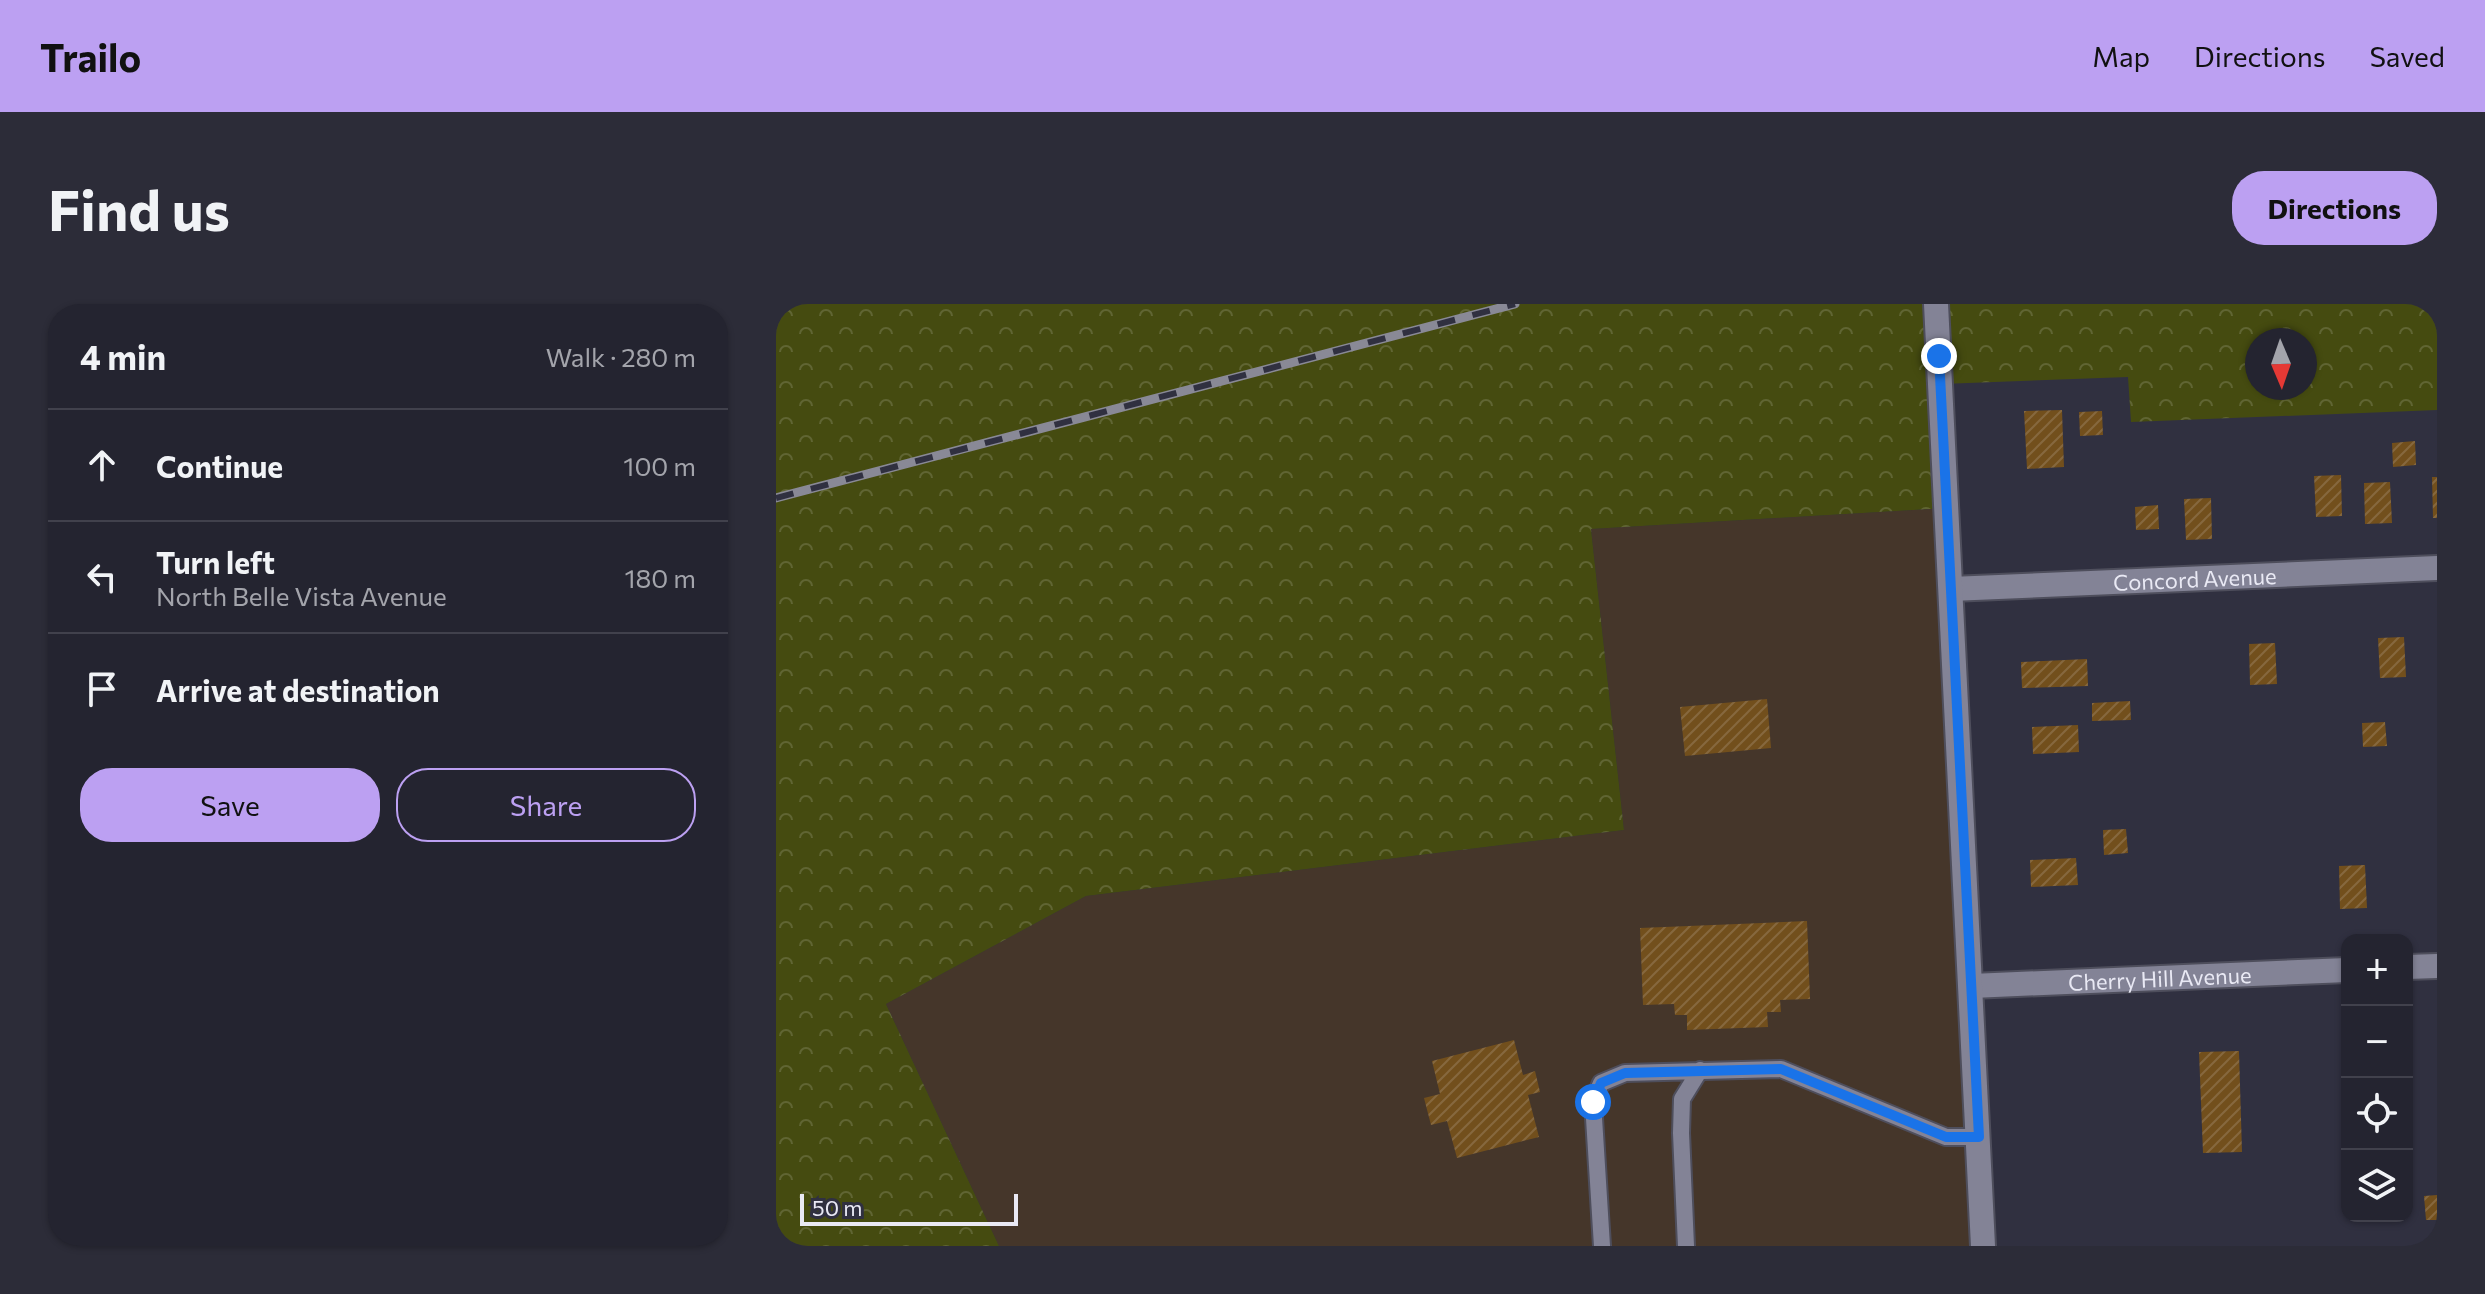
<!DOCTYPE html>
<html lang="en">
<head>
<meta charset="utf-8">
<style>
	body { margin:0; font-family:Commissioner,sans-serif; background:#2c2c38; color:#f1f3f6 }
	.controls { position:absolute; right:24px; bottom:24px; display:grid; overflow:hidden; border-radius:16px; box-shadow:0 2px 6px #0004 }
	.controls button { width:72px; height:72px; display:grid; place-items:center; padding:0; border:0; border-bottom:2px solid #41414c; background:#242430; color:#f1f3f6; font:40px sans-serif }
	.compass { position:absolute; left:1469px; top:24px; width:72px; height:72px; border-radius:50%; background:#242430; box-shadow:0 2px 6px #0004; rotate:178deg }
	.scale { position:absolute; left:24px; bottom:20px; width:218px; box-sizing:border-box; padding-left:8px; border:4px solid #e9e9f4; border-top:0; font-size:22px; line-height:28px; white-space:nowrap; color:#e9e9f4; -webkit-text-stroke:6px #303040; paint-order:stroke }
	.stop { position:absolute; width:24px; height:24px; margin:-18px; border:6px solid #1a73e8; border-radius:50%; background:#fff }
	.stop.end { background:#1a73e8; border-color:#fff; box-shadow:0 2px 8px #0008 }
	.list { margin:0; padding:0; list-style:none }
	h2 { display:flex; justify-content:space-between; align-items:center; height:104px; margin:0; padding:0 32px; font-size:34px }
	h2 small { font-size:26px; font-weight:400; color:#a3a4ab }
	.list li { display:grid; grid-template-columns:52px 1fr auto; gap:24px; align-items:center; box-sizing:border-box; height:112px; padding:0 32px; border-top:2px solid #41414c }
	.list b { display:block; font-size:30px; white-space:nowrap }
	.list p { margin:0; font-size:26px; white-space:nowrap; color:#a3a4ab }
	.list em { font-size:26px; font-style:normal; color:#a3a4ab }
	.actions { display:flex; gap:16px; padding:24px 32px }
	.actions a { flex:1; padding:18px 0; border:2px solid #bca0f2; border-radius:32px; text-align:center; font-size:28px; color:#bca0f2 }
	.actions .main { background:#bca0f2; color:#111 }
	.icon { flex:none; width:44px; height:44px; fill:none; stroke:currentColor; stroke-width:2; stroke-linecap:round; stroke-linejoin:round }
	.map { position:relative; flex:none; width:1661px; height:942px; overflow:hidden; border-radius:32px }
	header { display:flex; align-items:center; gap:48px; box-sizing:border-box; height:112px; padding:0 40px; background:#bca0f2; color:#111 }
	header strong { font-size:38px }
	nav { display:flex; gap:44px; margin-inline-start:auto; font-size:28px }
	.intro { display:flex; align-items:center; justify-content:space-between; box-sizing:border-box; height:192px; padding:0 48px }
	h1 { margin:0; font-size:56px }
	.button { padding:20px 36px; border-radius:32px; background:#bca0f2; color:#111; font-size:28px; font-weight:700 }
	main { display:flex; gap:48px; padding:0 48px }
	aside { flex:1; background:#242430; border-radius:32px; box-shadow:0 2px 6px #0004 }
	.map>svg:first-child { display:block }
</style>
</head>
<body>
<header>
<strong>Trailo</strong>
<nav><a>Map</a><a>Directions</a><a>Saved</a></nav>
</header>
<div class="intro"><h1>Find us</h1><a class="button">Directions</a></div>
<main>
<aside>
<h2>4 min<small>Walk · 280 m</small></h2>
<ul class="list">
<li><svg class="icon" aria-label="ahead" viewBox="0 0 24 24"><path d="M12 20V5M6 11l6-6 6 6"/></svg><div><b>Continue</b></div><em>100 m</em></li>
<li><svg class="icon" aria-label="left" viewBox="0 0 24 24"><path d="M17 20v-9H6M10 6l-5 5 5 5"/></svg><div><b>Turn left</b><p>North Belle Vista Avenue</p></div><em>180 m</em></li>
<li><svg class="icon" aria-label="arrive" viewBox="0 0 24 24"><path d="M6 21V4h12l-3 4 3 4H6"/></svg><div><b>Arrive at destination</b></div></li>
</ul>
<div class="actions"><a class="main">Save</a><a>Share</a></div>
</aside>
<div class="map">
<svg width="1661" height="942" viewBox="0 0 1661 942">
	<defs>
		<pattern id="forest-crowns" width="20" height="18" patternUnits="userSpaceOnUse" patternTransform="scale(2)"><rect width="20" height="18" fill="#454b10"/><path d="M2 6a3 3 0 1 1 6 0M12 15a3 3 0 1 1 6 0" fill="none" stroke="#606533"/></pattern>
		<pattern id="building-hatch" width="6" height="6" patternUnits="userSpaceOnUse" patternTransform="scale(2)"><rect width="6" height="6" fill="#724f1c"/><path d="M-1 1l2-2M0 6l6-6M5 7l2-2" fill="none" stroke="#86683e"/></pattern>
	</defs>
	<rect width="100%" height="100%" fill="#303040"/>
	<!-- commercial -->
	<path fill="#45362a" d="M1171 204 1207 942H223L110 700 310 592 848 526 815 225Z"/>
	<!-- forest -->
	<path fill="url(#forest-crowns)" fill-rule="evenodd" d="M0 0H1661V106L1355 118 1352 73 1165 80 1171 204 815 225 848 526 310 592 110 700 223 942H0ZM1481 36H1529V84H1481Z"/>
	<!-- building -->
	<path fill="url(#building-hatch)" d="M1286 106 1288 163 1251 165 1248 107Z
		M1326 107 1327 131 1304 132 1303 108Z
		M1639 137 1640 161 1617 163 1616 139Z
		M1565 171 1566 212 1540 213 1538 172Z
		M1656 173H1661V214H1657Z
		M1614 178 1616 219 1589 220 1588 179Z
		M1435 194 1436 235 1410 236 1408 195Z
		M1382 201 1383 225 1360 226 1359 203Z
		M1628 333 1630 373 1604 374 1602 334Z
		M1499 339 1501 380 1474 381 1473 340Z
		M1311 355 1312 382 1246 384 1245 358Z
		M991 395 995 444 909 452 904 403Z
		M1354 397 1355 416 1316 417V399Z
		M1609 418 1611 442 1587 443 1586 419Z
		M1302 421 1303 448 1257 450 1256 423Z
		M1350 525 1352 549 1328 551 1327 526Z
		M1300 554 1302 581 1255 583 1254 556Z
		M1589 561 1591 604 1564 605 1563 562Z
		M1031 617 1034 695 1004 696 1005 708H991L992 723 911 726V711H899L898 700 867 701 864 624Z
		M738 736 747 771 759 767 764 788 752 791 763 833 681 854 671 817 655 821 648 794 664 790 656 757Z
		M1463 747 1466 848 1427 849 1423 748Z
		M1661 891V916H1650L1648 892Z"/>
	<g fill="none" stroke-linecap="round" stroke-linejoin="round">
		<!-- service casing -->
		<g stroke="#4e4e5c" stroke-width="20">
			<path id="service" d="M826 942 817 798 825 779 849 769 1005 765 1170 833H1203
				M910 942 905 829 906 795 924 766"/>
		</g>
		<!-- minor casing -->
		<g stroke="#4e4e5c" stroke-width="28">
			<g id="minor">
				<path id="s1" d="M1175 285 1661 264"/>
				<path d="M1631 663 1661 662"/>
				<path id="s2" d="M1196 682 1571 666"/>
			</g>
		</g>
		<!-- tertiary casing -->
		<g stroke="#4e4e5c" stroke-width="28">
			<path id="tertiary" d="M1160 0 1207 942"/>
		</g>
		<!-- service -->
		<use href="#service" stroke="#838396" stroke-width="16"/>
		<!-- minor -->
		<use href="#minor" stroke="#838396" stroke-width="24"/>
		<!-- tertiary -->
		<use href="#tertiary" stroke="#838396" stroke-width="24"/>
		<!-- rail casing -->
		<g stroke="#898996" stroke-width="9">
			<path id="rail" d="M0 194 739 0"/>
		</g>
		<!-- rail -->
		<use href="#rail" stroke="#303040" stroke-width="6" stroke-dasharray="18" stroke-linecap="butt"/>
	</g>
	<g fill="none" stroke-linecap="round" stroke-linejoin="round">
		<!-- route -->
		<path stroke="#1a73e8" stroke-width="10" d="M817 798 825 779 849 769 1005 765 1170 833H1203L1163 52"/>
	</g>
	<g text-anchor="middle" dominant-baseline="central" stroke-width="6" stroke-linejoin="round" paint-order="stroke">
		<!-- street labels -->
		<g font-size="22" fill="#e9e9f4" stroke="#303040">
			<text stroke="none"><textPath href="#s1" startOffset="244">Concord Avenue</textPath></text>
			<text stroke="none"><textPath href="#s2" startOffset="188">Cherry Hill Avenue</textPath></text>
		</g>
	</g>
</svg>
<div class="controls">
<button>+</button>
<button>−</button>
<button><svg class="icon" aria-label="locate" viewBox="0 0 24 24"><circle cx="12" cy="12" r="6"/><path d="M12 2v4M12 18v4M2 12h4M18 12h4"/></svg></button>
<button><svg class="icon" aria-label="layers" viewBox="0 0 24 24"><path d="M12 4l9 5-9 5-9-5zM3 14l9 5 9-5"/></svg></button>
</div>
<svg class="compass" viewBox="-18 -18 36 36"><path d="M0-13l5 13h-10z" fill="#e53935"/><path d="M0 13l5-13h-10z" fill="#a3a4ab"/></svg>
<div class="scale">50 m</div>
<div class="stop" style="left:817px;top:798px"></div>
<div class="stop end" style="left:1163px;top:52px"></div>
</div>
</main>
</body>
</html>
